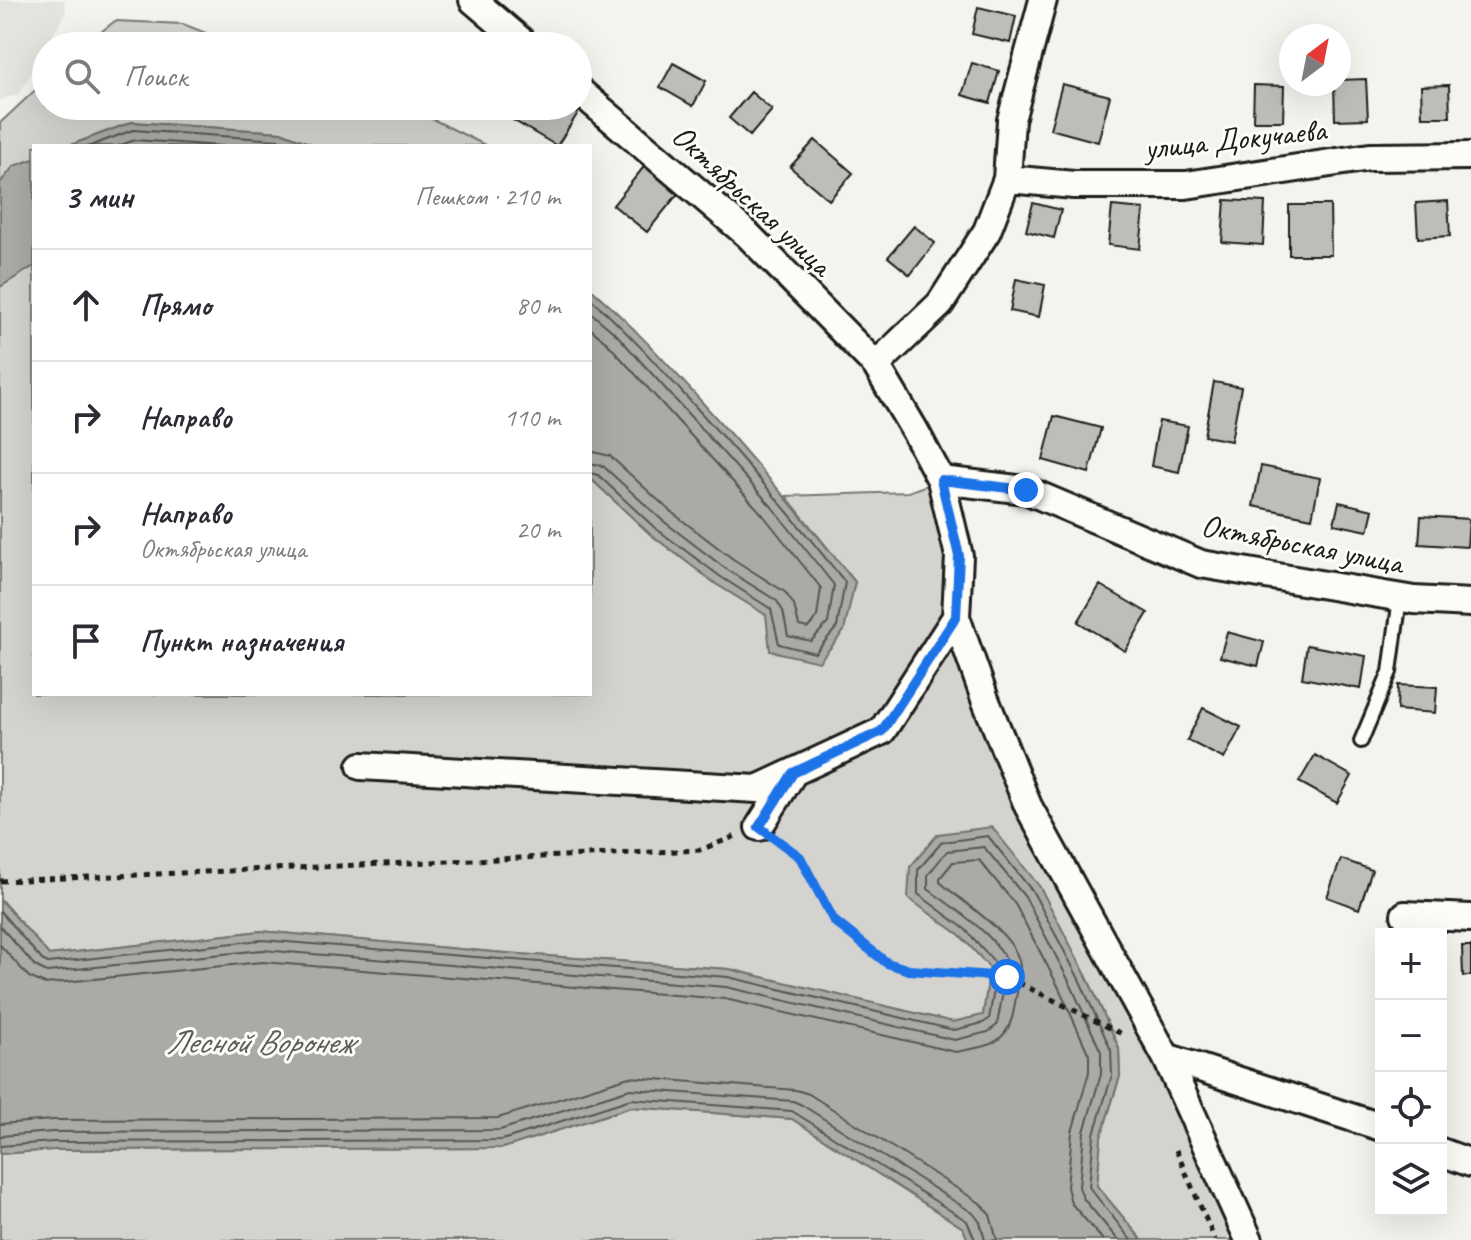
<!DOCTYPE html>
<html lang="ru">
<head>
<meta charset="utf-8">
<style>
	body { margin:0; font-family:Caveat,sans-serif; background:#f7f7f7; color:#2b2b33 }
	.controls { position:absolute; right:24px; bottom:24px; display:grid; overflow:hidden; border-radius:0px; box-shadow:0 8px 32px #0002 }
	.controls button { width:72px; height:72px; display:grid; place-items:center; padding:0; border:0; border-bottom:2px solid #e1e1e2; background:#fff; color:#2b2b33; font:40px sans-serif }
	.compass { position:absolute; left:1279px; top:24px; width:72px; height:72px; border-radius:50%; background:#fff; box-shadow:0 8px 32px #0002; rotate:32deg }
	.stop { position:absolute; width:24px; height:24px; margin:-18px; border:6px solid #1a73e8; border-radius:50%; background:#fff }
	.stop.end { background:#1a73e8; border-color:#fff; box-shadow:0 2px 8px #0008 }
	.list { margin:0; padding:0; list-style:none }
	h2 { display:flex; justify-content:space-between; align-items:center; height:104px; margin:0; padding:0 32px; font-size:34px }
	h2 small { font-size:26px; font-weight:400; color:#7c7c81 }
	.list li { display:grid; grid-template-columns:52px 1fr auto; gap:24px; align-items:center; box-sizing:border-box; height:112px; padding:0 32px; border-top:2px solid #e1e1e2 }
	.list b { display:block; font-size:30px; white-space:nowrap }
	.list p { margin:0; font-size:26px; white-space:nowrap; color:#7c7c81 }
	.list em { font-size:26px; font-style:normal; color:#7c7c81 }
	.icon { flex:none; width:44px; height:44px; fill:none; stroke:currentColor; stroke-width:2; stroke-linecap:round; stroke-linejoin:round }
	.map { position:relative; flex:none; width:1471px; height:1240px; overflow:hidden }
	.search { position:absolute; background:#fff; box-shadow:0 8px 32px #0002; left:32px; top:32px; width:560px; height:88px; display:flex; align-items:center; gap:20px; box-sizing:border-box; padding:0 28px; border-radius:44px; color:#7c7c81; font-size:30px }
	.panel { position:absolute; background:#fff; box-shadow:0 8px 32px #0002; left:32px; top:144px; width:560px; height:552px; border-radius:0px }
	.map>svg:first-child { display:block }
</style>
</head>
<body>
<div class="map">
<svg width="1471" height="1240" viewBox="0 0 1471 1240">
	<rect width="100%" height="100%" fill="#f4f3ee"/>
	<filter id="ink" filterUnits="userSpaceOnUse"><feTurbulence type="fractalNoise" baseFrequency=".0125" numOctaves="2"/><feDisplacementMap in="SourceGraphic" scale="16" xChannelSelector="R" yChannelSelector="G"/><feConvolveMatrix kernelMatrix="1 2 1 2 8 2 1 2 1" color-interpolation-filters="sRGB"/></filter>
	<g filter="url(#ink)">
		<!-- built -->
		<path fill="#e4e3de" d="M0 0H64L66 12 19 94 0 100Z"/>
		<!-- green -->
		<path fill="#d4d3cf" stroke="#787876" stroke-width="2" d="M115 21 183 24 239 46H83Z
			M46 80V106H406L487 146H316L281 132 132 122 68 146H34V159L14 166 0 183V123Z
			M34 266V694H590V478L650 534 716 584 766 615 855 582 786 496 908 492 941 480 956 617 985 699 1249 1240H1142L1097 1186 1101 1137 1120 1076 1119 1048 1086 975 909 898 960 935 990 967 983 1015 953 1022 729 969 493 952 261 931 49 955 0 899V287Z
			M631 1107 792 1119 963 1228 968 1240H0V1154L53 1150 503 1148Z"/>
		<!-- water -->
		<path fill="#abaaa6" stroke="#72716f" stroke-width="2" d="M132 122 281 132 316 146H68Z
			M34 159V266L0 287V183L14 166Z
			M590 288C630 323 665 361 701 401 754 460 805 520 855 582L844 631 819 662 770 651 766 615 716 584 650 534 590 478Z
			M992 827 1040 887 1086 975 1119 1048 1120 1076 1101 1137 1097 1186 1142 1240H968L963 1228 792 1119 631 1107 503 1148 53 1150 0 1154V899L49 955 261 931 493 952 729 969 953 1022 983 1015 990 968 960 935 908 898 910 867 938 834Z"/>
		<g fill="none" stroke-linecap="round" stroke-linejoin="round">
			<!-- shore -->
			<path stroke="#555553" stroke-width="2" d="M90 146 133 130 278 140 294 146
				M118 146 135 140 222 146
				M590 298C627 331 660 368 693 404 746 462 796 521 845 582L837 627 815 653 779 644 771 609 721 577 655 528 598 475 590 473
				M590 312 617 335 772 507 834 585 828 623 811 641 788 636 783 611 777 601 726 569 662 520 603 466 590 463
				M590 328 608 344 763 515 821 588 817 617 808 628 799 626 794 605 785 592 733 559 670 511 610 456 590 451
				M0 911 42 960 48 963 262 940 728 977 954 1030 983 1023 989 1019 998 966 965 929 918 894V870L942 842 988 836 1033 892 1079 979 1111 1050 1112 1075 1094 1134 1089 1187 1131 1240
				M0 926 35 966 47 972 262 950 726 987 955 1040 988 1032 997 1025 1008 964C997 935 953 908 928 889V875L947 851 984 847 1025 897 1070 983 1101 1052V1074L1084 1132 1079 1187 1083 1198 1118 1240
				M0 945 29 977 45 984 262 962 725 999 956 1052C988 1046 1008 1045 1014 1009 1016 995 1021 979 1020 966 1018 935 960 901 940 882V878L953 862 979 860 1015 904 1059 988 1089 1055V1072L1072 1132 1067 1187 1071 1203 1103 1240
				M0 1124 53 1120 498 1118 629 1077 796 1090 809 1094 980 1203 990 1215 997 1240
				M0 1136 53 1132 500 1130 630 1089 793 1101 802 1105 973 1213 980 1222 985 1240
				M0 1146 53 1142 502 1140 631 1099 792 1111 967 1221 975 1240"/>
		</g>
		<!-- building -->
		<path fill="#bebdba" stroke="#1c1c1c" stroke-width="2" d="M978 7 1016 16 1010 43 972 34Z
			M673 63 706 81 693 106 660 87Z
			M972 63 999 71 990 103 962 95Z
			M1366 79 1368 119 1335 120 1334 84H1339V80Z
			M1062 84 1110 96 1098 142 1050 129Z
			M1254 85 1284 86 1283 121H1253Z
			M1449 85 1450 117H1422L1421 86Z
			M751 92 772 110 750 136 729 118Z
			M583 105 557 146 489 106H578Z
			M815 140 853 173 829 200 790 167Z
			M647 163 681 190 647 232 613 205Z
			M1225 200 1265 202 1263 245 1222 242Z
			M1448 201 1450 236 1418 238 1416 203Z
			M1033 203 1061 210 1054 238 1026 231Z
			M1289 205H1330L1331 255H1289Z
			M1112 206 1144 209 1140 249 1108 245Z
			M914 226 935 243 910 275 888 257Z
			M1016 279 1045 285 1039 317 1010 311Z
			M1214 382 1241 387 1231 441 1204 436Z
			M1054 416 1101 428 1089 473 1043 460Z
			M1159 421 1188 426 1179 472 1151 466Z
			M1261 466 1320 478 1312 518 1253 506Z
			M1339 502 1373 510 1368 531 1334 524Z
			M1421 516 1469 519 1467 547 1419 544Z
			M1100 585 1148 613 1125 651 1078 622Z
			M1227 632 1264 642 1258 666 1220 657Z
			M1307 645 1366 656 1361 689 1302 678Z
			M1398 685 1437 687 1435 713 1397 710Z
			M1203 708 1241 727 1224 759 1187 740Z
			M1315 755 1352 776 1337 803 1299 782Z
			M1341 859 1372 870 1359 909 1327 897Z
			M1462 946H1471V976H1463Z"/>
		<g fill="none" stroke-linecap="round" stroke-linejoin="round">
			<!-- lane casing -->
			<g stroke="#1c1c1c" stroke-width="18">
				<path id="lane" d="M1361 741 1390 672 1400 598"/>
			</g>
			<!-- street casing -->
			<g stroke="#1c1c1c" stroke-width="32">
				<path id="street" d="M473 0 527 46
					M578 90 747 234 876 365 915 431 941 480 959 556 956 617 985 699 1028 806 1166 1057 1249 1240
					M1007 179 1074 185H1186L1370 157 1471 156
					M876 365 940 304 987 231 1007 179 1011 120 1043 0
					M941 480 1026 490 1201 564 1414 600 1471 603
					M361 766 757 789 882 731 956 617
					M759 827 793 773
					M1405 915 1471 918
					M1166 1057 1381 1127
					M1441 1152 1471 1163"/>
			</g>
			<!-- path -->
			<path stroke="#1c1c1c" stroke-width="5" stroke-dasharray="6 6" stroke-linecap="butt" d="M779 842 800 857 834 921 887 963 909 970 1007 977 1124 1035
				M0 881 700 850 736 836
				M1176 1150 1215 1240"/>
			<!-- lane -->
			<use href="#lane" stroke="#fdfcf7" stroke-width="12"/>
			<!-- street -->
			<use href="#street" stroke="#fdfcf7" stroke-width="26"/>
		</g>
	</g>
	<g fill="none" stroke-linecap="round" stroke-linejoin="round" filter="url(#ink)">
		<!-- route -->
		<path stroke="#1a73e8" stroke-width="10" d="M1007 977 909 970 887 963 834 921 800 857 759 827 793 773 882 731 956 617 959 556 941 480 1026 490"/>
	</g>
	<g text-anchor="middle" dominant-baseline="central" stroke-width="6" stroke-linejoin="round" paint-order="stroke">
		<!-- street labels -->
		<g font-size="32" fill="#1c1c1c" stroke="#fdfcf7">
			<text transform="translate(1235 139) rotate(-6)">улица Докучаева</text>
			<text transform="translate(752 200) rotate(43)">Октябрьская улица</text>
			<text transform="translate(1302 544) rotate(11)">Октябрьская улица</text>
		</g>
		<!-- water labels -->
		<g font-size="34" font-style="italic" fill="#5c5c5a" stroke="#fdfcf7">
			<text x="259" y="1041">Лесной Воронеж</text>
		</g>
	</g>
</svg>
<div class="controls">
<button>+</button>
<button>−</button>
<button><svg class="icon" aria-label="locate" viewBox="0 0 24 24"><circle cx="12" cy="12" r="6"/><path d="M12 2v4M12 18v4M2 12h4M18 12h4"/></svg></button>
<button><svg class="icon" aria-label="layers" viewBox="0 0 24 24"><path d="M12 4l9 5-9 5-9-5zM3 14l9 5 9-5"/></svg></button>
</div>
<svg class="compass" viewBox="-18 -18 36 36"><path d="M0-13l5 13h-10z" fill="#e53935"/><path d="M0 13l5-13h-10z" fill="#7c7c81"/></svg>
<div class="stop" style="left:1007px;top:977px"></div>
<div class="stop end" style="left:1026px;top:490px"></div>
<div class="search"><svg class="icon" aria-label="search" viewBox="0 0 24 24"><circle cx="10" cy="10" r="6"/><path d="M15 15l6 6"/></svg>Поиск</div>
<section class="panel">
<h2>3 мин<small>Пешком · 210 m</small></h2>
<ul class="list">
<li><svg class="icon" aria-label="ahead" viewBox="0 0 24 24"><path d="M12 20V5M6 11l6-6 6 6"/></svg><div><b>Прямо</b></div><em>80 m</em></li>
<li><svg class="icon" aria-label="right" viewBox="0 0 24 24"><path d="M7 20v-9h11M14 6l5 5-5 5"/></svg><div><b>Направо</b></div><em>110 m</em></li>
<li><svg class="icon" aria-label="right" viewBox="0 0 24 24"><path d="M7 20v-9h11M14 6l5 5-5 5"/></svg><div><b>Направо</b><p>Октябрьская улица</p></div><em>20 m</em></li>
<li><svg class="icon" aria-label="arrive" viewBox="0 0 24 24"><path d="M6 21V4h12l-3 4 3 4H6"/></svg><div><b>Пункт назначения</b></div></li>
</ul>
</section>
</div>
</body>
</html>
